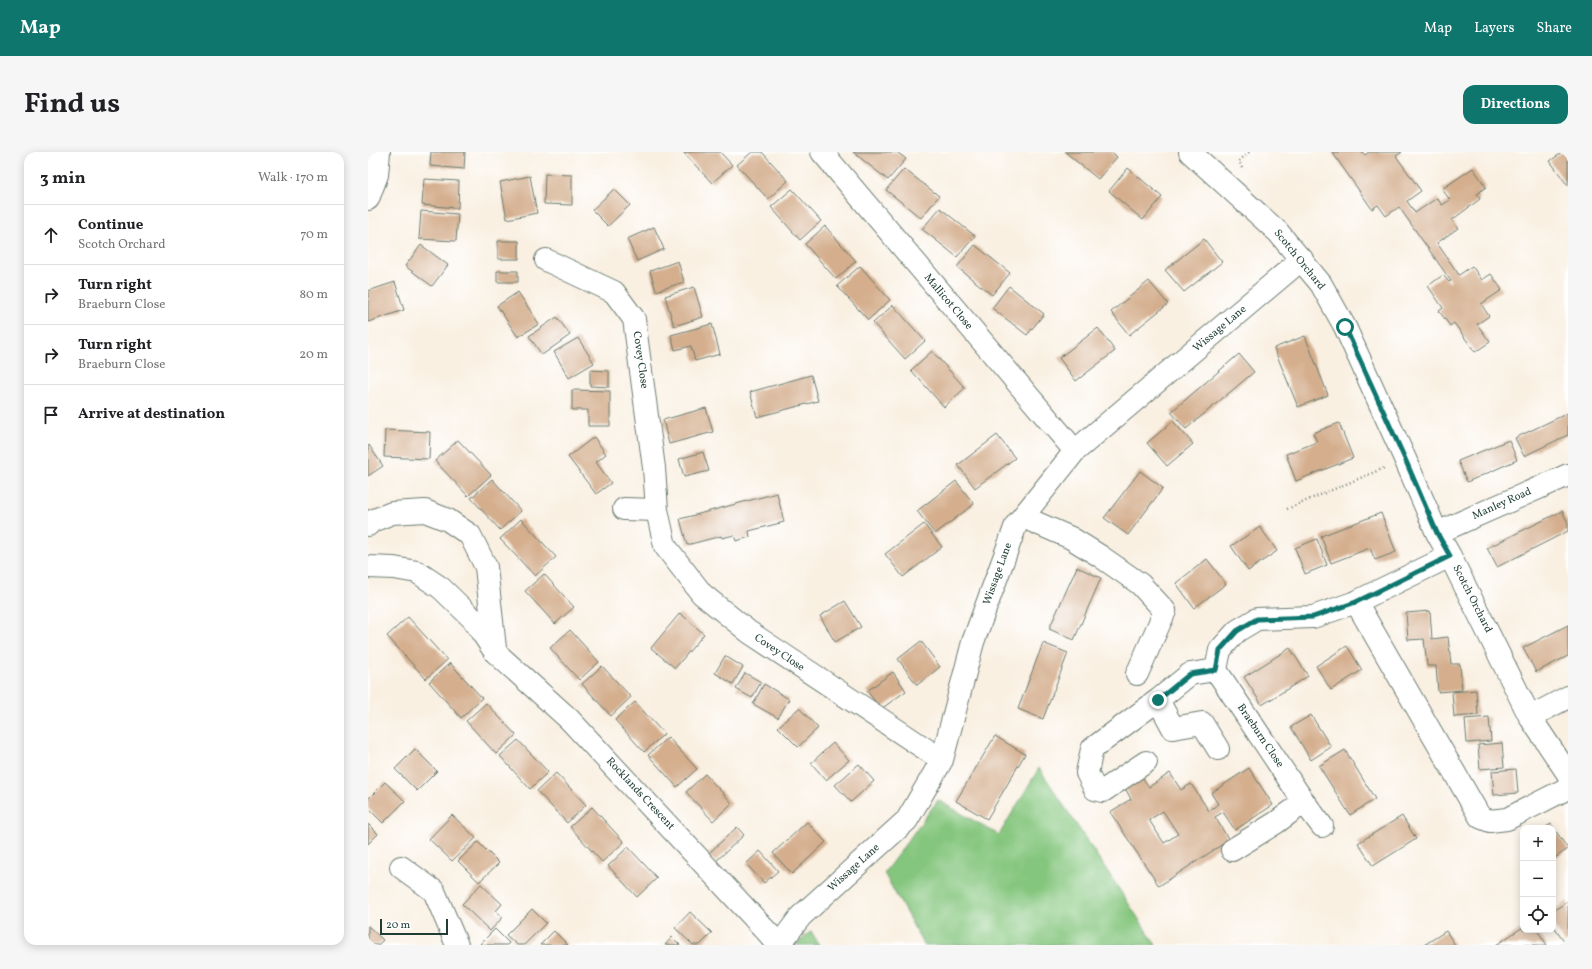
<!DOCTYPE html>
<html lang="en">
<head>
<meta charset="utf-8">
<style>
	body { margin:0; font-family:Vollkorn,serif; background:#f6f6f6; color:#202124 }
	.controls { position:absolute; right:12px; bottom:12px; display:grid; overflow:hidden; border-radius:8px; box-shadow:0 2px 10px #0003 }
	.controls button { width:36px; height:36px; display:grid; place-items:center; padding:0; border:0; border-bottom:1px solid #e0e0e0; background:#fff; color:#202124; font:20px sans-serif }
	.scale { position:absolute; left:12px; bottom:10px; width:68px; box-sizing:border-box; padding-left:4px; border:2px solid #1f3d34; border-top:0; font-size:11px; line-height:14px; white-space:nowrap; color:#1f3d34; -webkit-text-stroke:3px #fff; paint-order:stroke }
	.stop { position:absolute; width:12px; height:12px; margin:-9px; border:3px solid #0f766e; border-radius:50%; background:#fff }
	.stop.end { background:#0f766e; border-color:#fff; box-shadow:0 1px 4px #0008 }
	.list { margin:0; padding:0; list-style:none }
	h2 { display:flex; justify-content:space-between; align-items:center; height:52px; margin:0; padding:0 16px; font-size:17px }
	h2 small { font-size:13px; font-weight:400; color:#757577 }
	.list li { display:grid; grid-template-columns:26px 1fr auto; gap:12px; align-items:center; box-sizing:border-box; height:60px; padding:0 16px; border-top:1px solid #e0e0e0 }
	.list b { display:block; font-size:15px; white-space:nowrap }
	.list p { margin:0; font-size:13px; white-space:nowrap; color:#757577 }
	.list em { font-size:13px; font-style:normal; color:#757577 }
	.icon { flex:none; width:22px; height:22px; fill:none; stroke:currentColor; stroke-width:2; stroke-linecap:round; stroke-linejoin:round }
	.map { position:relative; flex:none; width:1200px; height:793px; overflow:hidden; border-radius:12px }
	header { display:flex; align-items:center; gap:24px; box-sizing:border-box; height:56px; padding:0 20px; background:#0f766e; color:#fff }
	header strong { font-size:19px }
	nav { display:flex; gap:22px; margin-inline-start:auto; font-size:14px }
	.intro { display:flex; align-items:center; justify-content:space-between; box-sizing:border-box; height:96px; padding:0 24px }
	h1 { margin:0; font-size:28px }
	.button { padding:10px 18px; border-radius:12px; background:#0f766e; color:#fff; font-size:14px; font-weight:700 }
	main { display:flex; gap:24px; padding:0 24px }
	aside { flex:1; background:#fff; border-radius:12px; box-shadow:0 2px 10px #0003 }
	.map>svg:first-child { display:block }
</style>
</head>
<body>
<header>
<strong>Map</strong>
<nav><a>Map</a><a>Layers</a><a>Share</a></nav>
</header>
<div class="intro"><h1>Find us</h1><a class="button">Directions</a></div>
<main>
<aside>
<h2>3 min<small>Walk · 170 m</small></h2>
<ul class="list">
<li><svg class="icon" aria-label="ahead" viewBox="0 0 24 24"><path d="M12 20V5M6 11l6-6 6 6"/></svg><div><b>Continue</b><p>Scotch Orchard</p></div><em>70 m</em></li>
<li><svg class="icon" aria-label="right" viewBox="0 0 24 24"><path d="M7 20v-9h11M14 6l5 5-5 5"/></svg><div><b>Turn right</b><p>Braeburn Close</p></div><em>80 m</em></li>
<li><svg class="icon" aria-label="right" viewBox="0 0 24 24"><path d="M7 20v-9h11M14 6l5 5-5 5"/></svg><div><b>Turn right</b><p>Braeburn Close</p></div><em>20 m</em></li>
<li><svg class="icon" aria-label="arrive" viewBox="0 0 24 24"><path d="M6 21V4h12l-3 4 3 4H6"/></svg><div><b>Arrive at destination</b></div></li>
</ul>
</aside>
<div class="map">
<svg width="1200" height="793" viewBox="0 0 1200 793">
	<rect width="100%" height="100%" fill="#fff"/>
	<filter id="ink" filterUnits="userSpaceOnUse"><feTurbulence type="fractalNoise" baseFrequency=".025" numOctaves="2"/><feDisplacementMap in="SourceGraphic" scale="8" xChannelSelector="R" yChannelSelector="G"/><feConvolveMatrix kernelMatrix="1 2 1 2 8 2 1 2 1" color-interpolation-filters="sRGB"/></filter>
	<filter id="wash" filterUnits="userSpaceOnUse"><feTurbulence type="fractalNoise" baseFrequency=".012" numOctaves="4" result="noise"/><feDisplacementMap in="SourceGraphic" scale="16" xChannelSelector="R" yChannelSelector="G"/><feGaussianBlur stdDeviation="0.9" result="paint"/><feColorMatrix in="noise" values="0 0 0 0 0 0 0 0 0 0 0 0 0 0 0 0 0 1.4 0 .05"/><feComposite in="paint" operator="in"/></filter>
	<g filter="url(#wash)">
		<rect width="100%" height="100%" fill="#f9f0e2"/>
		<!-- green -->
		<path fill="#85c67e" stroke="#528259" d="M671 616 788 793H556L516 721 570 648 631 683Z
			M443 779 451 793H428Z"/>
		<g id="blocks">
			<!-- building -->
			<path fill="#d4ae8d" fill-rule="evenodd" d="M63 0H97L96 17 62 14Z
				M315 0H352L364 13 344 31Z
				M384 0H394L420 29 400 47 369 13Z
				M485 0H529L538 7 520 28Z
				M697 0H744L749 5 730 27Z
				M964 0H994L997 3 1001 0H1034L1028 4 1053 39 1039 49 1047 61 1069 46 1074 53 1082 48 1074 37 1105 16 1118 35 1109 42 1112 47 1084 68 1090 76 1069 91 1091 123 1104 114 1114 128 1123 122 1134 138 1113 152 1121 164 1109 172 1122 190 1107 200 1086 171 1082 174 1071 159 1075 156 1060 134 1075 123 1081 130 1083 129 1031 55 1018 64 1010 53 1004 57Z
				M1195 0H1200V34L1182 9Z
				M760 16 794 45 775 68 741 39Z
				M536 17 571 44 553 66 518 38Z
				M177 22 204 23V53L176 52Z
				M162 24 169 61 139 67 132 30Z
				M56 27 91 29 90 56 54 53Z
				M246 37 262 53 240 74 224 58Z
				M424 37 453 69 432 88 403 55Z
				M572 56 607 84 589 105 554 77Z
				M53 59 90 62 88 89 51 87Z
				M457 74 488 109 468 127 437 92Z
				M286 75 296 97 269 109 259 87Z
				M836 87 854 110 816 140 797 118Z
				M130 89H151V107H130Z
				M53 93 80 113 64 134 37 114Z
				M607 93 642 121 624 143 589 115Z
				M310 109 316 130 288 139 282 119Z
				M492 114 522 148 500 168 469 134Z
				M129 119H150V130H129Z
				M781 129 800 152 761 183 743 160Z
				M27 130 36 158 0 170V139Z
				M641 134 676 162 659 183 624 156Z
				M326 135 335 165 306 174 297 144Z
				M150 140 171 172 150 185 129 154Z
				M525 153 557 189 537 207 505 171Z
				M189 165 202 183 174 203 161 184Z
				M344 172 352 202 327 209 323 194 307 198 303 183Z
				M730 176 747 199 708 229 691 206Z
				M937 184 960 243 930 255 906 196Z
				M210 186 226 211 201 226 186 200Z
				M564 199 597 236 576 255 543 218Z
				M871 202 886 220 818 277 803 260Z
				M222 218 241 219V235L222 234Z
				M443 223 450 249 389 265 382 240Z
				M204 238 242 239V274H220V258H204Z
				M338 256 345 280 301 292 295 268Z
				M1200 261V283L1156 304 1147 286Z
				M805 269 825 292 799 314 779 291Z
				M971 271 985 306 928 329 918 302 949 290 945 281Z
				M17 278 62 280 61 307 16 305Z
				M629 283 647 306 607 336 590 313Z
				M226 285 238 302 228 310 243 331 228 342 200 305Z
				M90 288 123 323 100 344 67 309Z
				M1141 288 1149 308 1099 330 1090 309Z
				M1 293 15 314 0 324V294Z
				M335 300 341 319 316 325 311 307Z
				M772 319 795 336 760 383 736 366Z
				M124 327 153 359 132 378 103 346Z
				M588 329 606 352 567 382 549 359Z
				M409 341 416 370 381 379 382 385 368 389 366 383 354 386 353 384 319 393 312 367Z
				M1194 359 1200 371V379L1129 415 1119 396Z
				M1013 361 1028 400 1007 408 1002 396 963 411 953 384Z
				M153 367 188 405 167 424 132 387Z
				M556 372 574 395 535 425 517 402Z
				M892 375 909 399 880 419 863 394Z
				M949 387 959 413 937 422 927 396Z
				M839 407 858 432 826 456 808 431Z
				M709 415 733 426 706 488 681 477Z
				M176 422 206 455 187 472 157 439Z
				M477 449 493 475 467 490 452 464Z
				M1062 459 1064 487 1080 485 1083 512H1092L1094 538 1070 540 1068 514H1059L1056 487 1040 488 1038 461Z
				M312 461 336 482 307 516 283 496Z
				M40 465 79 508 58 527 19 484Z
				M1200 473V504L1168 520 1155 496Z
				M202 478 231 510 211 528 182 496Z
				M553 489 572 515 549 533 530 507Z
				M675 491 700 501 675 567 650 557Z
				M979 494 994 518 963 538 948 514Z
				M922 496 940 524 894 553 876 525Z
				M357 504 375 515 365 532 347 521Z
				M82 511 114 546 93 566 61 530Z
				M234 514 263 545 243 564 214 532Z
				M525 520 538 539 513 557 499 539Z
				M377 521 393 530 384 546 368 537Z
				M396 532 421 547 410 566 385 552Z
				M1108 538 1110 563 1086 565 1084 540Z
				M267 550 296 582 276 600 247 568Z
				M118 551 148 583 128 602 98 569Z
				M431 556 450 576 430 595 410 575Z
				M943 563 963 595 943 608 923 575Z
				M1121 565 1123 589 1099 591 1097 567Z
				M627 584 657 602 619 667 588 649Z
				M300 585 329 617 309 635 280 603Z
				M150 588 180 620 162 637 132 604Z
				M465 591 481 608 458 628 443 611Z
				M1134 591 1136 615 1112 617 1110 593Z
				M47 597 69 619 49 639 27 617Z
				M977 598 1007 647 982 663 951 614Z
				M491 612 506 629 483 650 467 633Z
				M881 616 905 653 867 678 855 660 847 665 861 688 791 734 742 660 763 647 757 636 774 625 781 635 802 621 813 638 823 632 841 659 850 652 843 641ZM795 659 810 682 796 691 781 668Z
				M1148 617 1150 641 1126 643 1124 619Z
				M188 621 218 653 199 671 169 639Z
				M337 622 364 651 345 669 318 640Z
				M17 630 37 649 15 671 0 656V647Z
				M224 655 256 690 234 710 202 675Z
				M84 663 108 686 84 709 61 687Z
				M1034 664 1048 687 1005 714 990 691Z
				M439 670 458 690 424 722 405 701Z
				M0 672 10 682 0 692Z
				M1183 672 1200 697 1185 707V676H1177Z
				M369 675 376 683 347 710 340 702Z
				M110 690 131 711 111 730 90 709Z
				M260 695 289 726 269 745 240 714Z
				M392 699 410 719 396 731 378 712Z
				M113 732 134 752 128 759 135 765 122 779 94 752Z
				M1200 749V792L1199 793 1185 773V759Z
				M164 757 178 771 156 793H149L138 783Z
				M322 760 344 781 332 793H325L307 776Z
				M0 774 15 788 10 793H0Z
				M1155 775V778H1169L1179 793H1128Z
				M127 777 141 791 139 793H113L112 792Z
				M186 779 200 793H172Z
				M1078 779 1087 793H1056Z
				M304 785 312 793H297Z"/>
		</g>
	</g>
	<g filter="url(#ink)">
		<use href="#blocks" fill-opacity="0" stroke="#6b7c71" stroke-width="1"/>
		<g fill="none" stroke-linecap="round" stroke-linejoin="round">
			<!-- minor casing -->
			<g stroke="#6b7c71" stroke-width="24">
				<path id="minor" d="M454 0 707 299
					M822 0 910 80 953 132 977 175 1037 307 1069 381 1082 404 1162 565 1200 622
					M0 47 9 23 11 0
					M178 108 246 140 266 167 286 316 289 358 297 394 334 442 381 480 574 608
					M256 357 289 358
					M655 365 703 386 732 404 772 432 797 459 769 522
					M0 373 4 369 24 361 57 359 80 368 102 383 118 415 127 496
					M1069 381 1200 323
					M0 415 26 416 49 420 73 436 105 467 127 500 201 567 402 783 408 793
					M988 450 1112 665 1122 669 1139 667 1200 636
					M848 518 822 522 790 548 805 576 834 571 850 597
					M1162 565 1200 545
					M778 610 735 639 727 637 719 621 724 597 790 548
					M954 674 936 650 848 518 852 498 869 479 889 467 945 465 988 450 1082 404
					M864 698 909 670 936 650
					M33 715 66 739 89 793
					M411 793 433 764 539 668 574 608 605 490 648 373 707 299 934 107"/>
			</g>
			<!-- path -->
			<path stroke="#6b7c71" stroke-width="2.5" stroke-dasharray="1 3" stroke-linecap="butt" d="M874 16 871 9 881 0
				M919 357 1016 316"/>
			<!-- minor -->
			<use href="#minor" stroke="#fff" stroke-width="22"/>
		</g>
	</g>
	<g fill="none" stroke-linecap="round" stroke-linejoin="round" filter="url(#ink)">
		<!-- route -->
		<path stroke="#0f766e" stroke-width="5" d="M790 548 822 522 848 518 852 498 869 479 889 467 945 465 988 450 1082 404 1069 381 1037 307 977 175"/>
	</g>
	<g text-anchor="middle" dominant-baseline="central" stroke-width="3.5" stroke-linejoin="round" paint-order="stroke">
		<!-- street labels -->
		<g font-size="11" fill="#1f3d34" stroke="#fff">
			<text transform="translate(931 108) rotate(51)">Scotch Orchard</text>
			<text transform="translate(580 150) rotate(50)">Mallicot Close</text>
			<text transform="translate(852 177) rotate(-40)">Wissage Lane</text>
			<text transform="translate(272 208) rotate(82)">Covey Close</text>
			<text transform="translate(1134 352) rotate(-24)">Manley Road</text>
			<text transform="translate(630 422) rotate(-70)">Wissage Lane</text>
			<text transform="translate(1104 447) rotate(63)">Scotch Orchard</text>
			<text transform="translate(411 501) rotate(34)">Covey Close</text>
			<text transform="translate(892 584) rotate(56)">Braeburn Close</text>
			<text transform="translate(272 642) rotate(47)">Rocklands Crescent</text>
			<text transform="translate(486 716) rotate(-42)">Wissage Lane</text>
		</g>
	</g>
</svg>
<div class="controls">
<button>+</button>
<button>−</button>
<button><svg class="icon" aria-label="locate" viewBox="0 0 24 24"><circle cx="12" cy="12" r="6"/><path d="M12 2v4M12 18v4M2 12h4M18 12h4"/></svg></button>
</div>
<div class="scale">20 m</div>
<div class="stop" style="left:977px;top:175px"></div>
<div class="stop end" style="left:790px;top:548px"></div>
</div>
</main>
</body>
</html>
